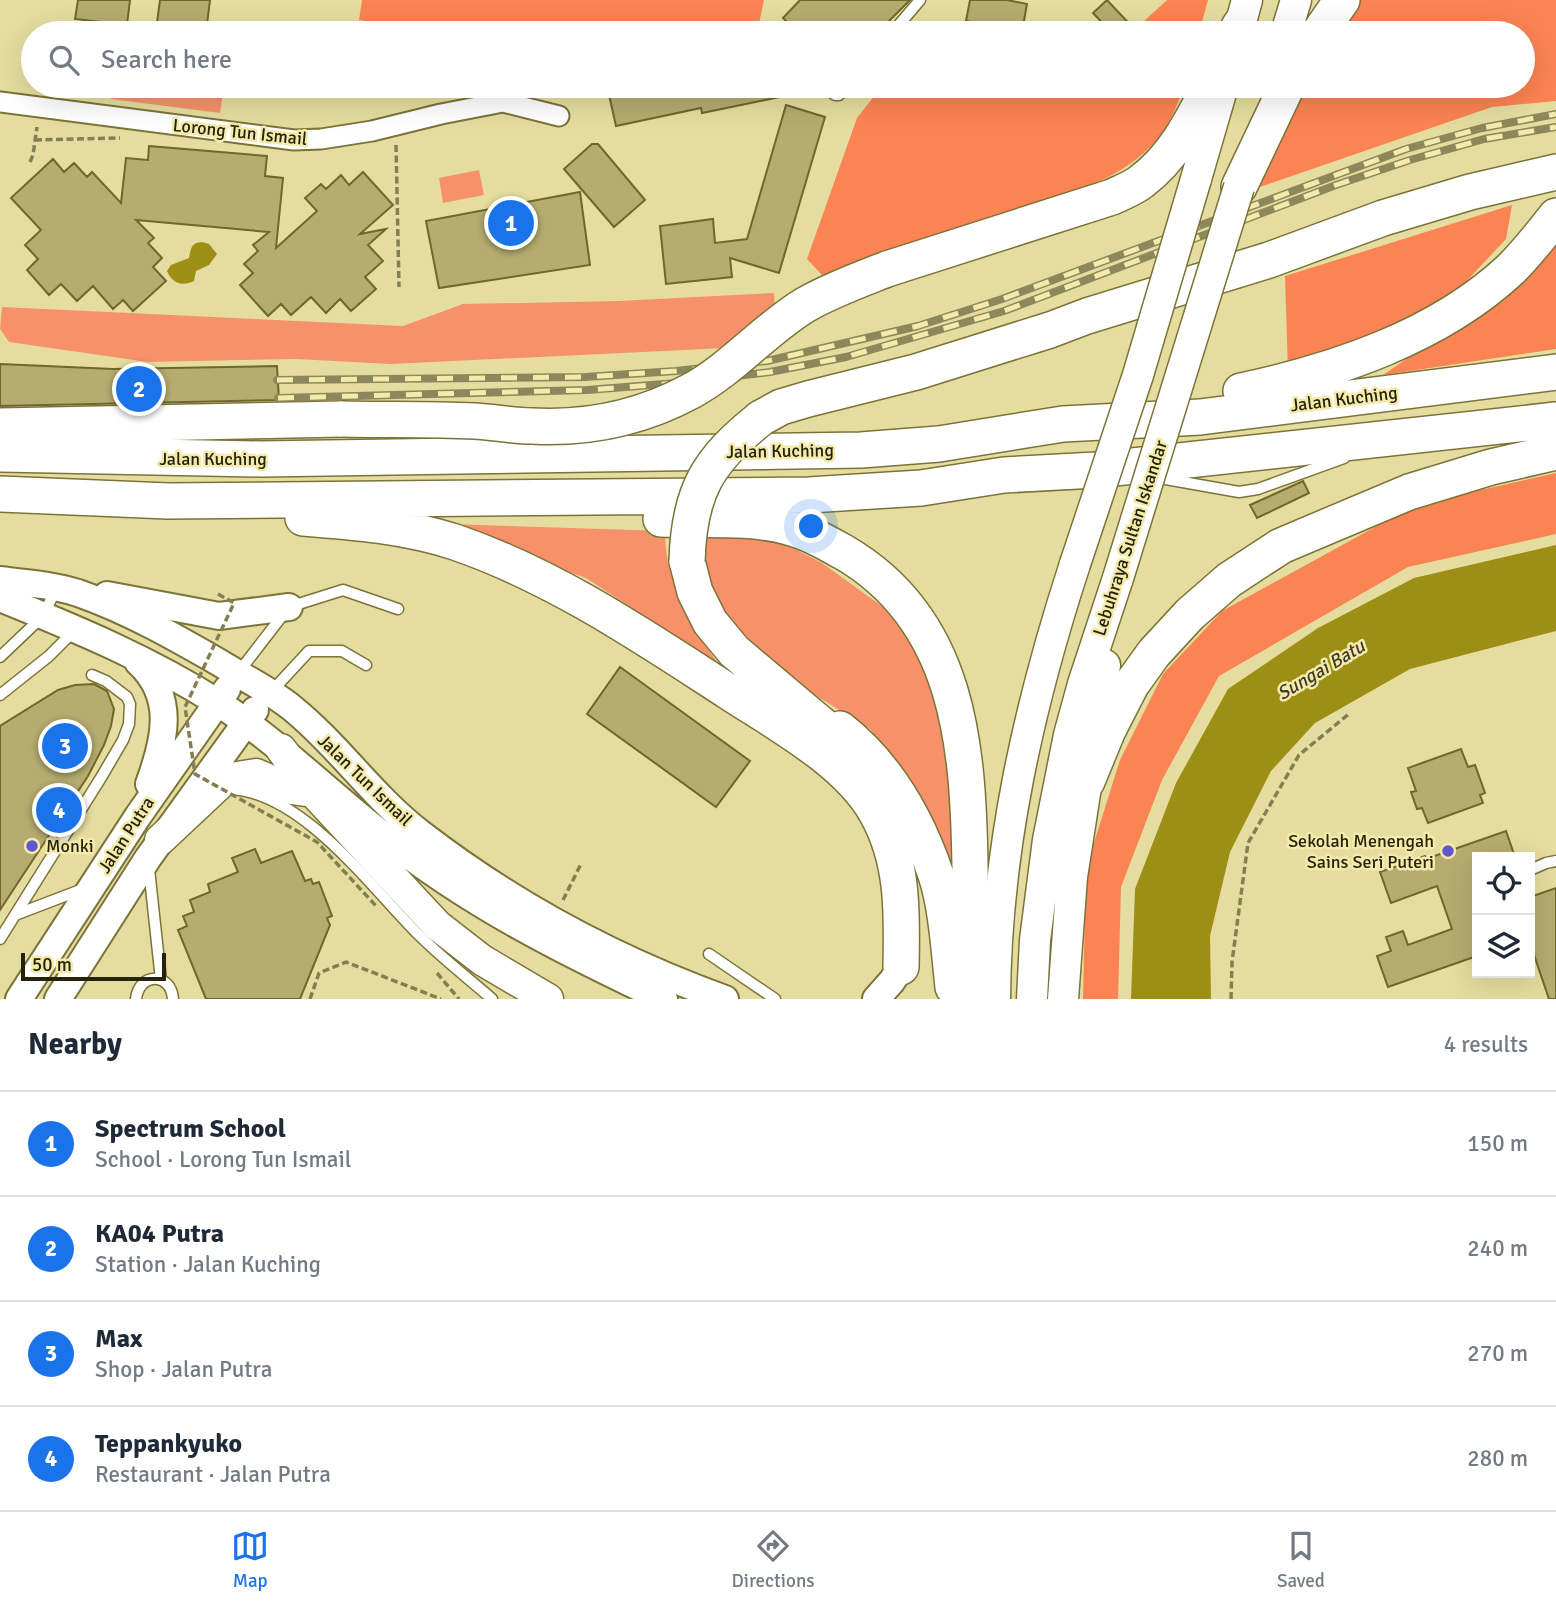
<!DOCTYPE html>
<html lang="en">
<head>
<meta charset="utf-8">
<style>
	body { margin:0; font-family:Signika,sans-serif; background:#f2f2f3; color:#1f2937 }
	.controls { position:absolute; right:21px; bottom:21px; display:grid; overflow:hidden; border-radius:0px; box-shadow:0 7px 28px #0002 }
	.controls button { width:63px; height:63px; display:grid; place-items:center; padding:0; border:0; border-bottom:2px solid #e0e1e3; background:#fff; color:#1f2937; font:35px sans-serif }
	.scale { position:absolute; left:21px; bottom:18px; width:145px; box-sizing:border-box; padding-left:7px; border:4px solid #26230a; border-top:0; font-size:19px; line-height:24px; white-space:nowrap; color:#26230a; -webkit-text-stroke:5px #f3eaac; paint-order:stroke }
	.you { position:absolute; left:812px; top:527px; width:24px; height:24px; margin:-18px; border:5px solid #fff; border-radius:50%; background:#1a73e8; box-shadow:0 0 0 10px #1a73e833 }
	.badge { display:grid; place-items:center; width:46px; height:46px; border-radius:50%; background:#1a73e8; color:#fff; font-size:23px; font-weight:700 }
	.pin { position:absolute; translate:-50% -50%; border:4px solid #fff; box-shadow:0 2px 7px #0006 }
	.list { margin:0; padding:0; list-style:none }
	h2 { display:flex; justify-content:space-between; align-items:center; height:91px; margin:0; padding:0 28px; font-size:30px }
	h2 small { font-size:23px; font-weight:400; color:#747a83 }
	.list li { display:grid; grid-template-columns:46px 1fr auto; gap:21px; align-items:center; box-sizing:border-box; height:105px; padding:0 28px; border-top:2px solid #e0e1e3 }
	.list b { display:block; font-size:26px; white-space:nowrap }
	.list p { margin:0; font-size:23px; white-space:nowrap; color:#747a83 }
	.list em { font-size:23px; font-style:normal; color:#747a83 }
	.icon { flex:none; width:38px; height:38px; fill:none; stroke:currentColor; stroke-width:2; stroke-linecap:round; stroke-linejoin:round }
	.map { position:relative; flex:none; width:1556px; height:999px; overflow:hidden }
	.search { position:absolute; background:#fff; box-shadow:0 7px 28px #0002; left:21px; right:21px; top:21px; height:77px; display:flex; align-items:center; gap:18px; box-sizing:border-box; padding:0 24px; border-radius:38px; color:#747a83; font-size:26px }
	.sheet { height:511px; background:#fff }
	nav { display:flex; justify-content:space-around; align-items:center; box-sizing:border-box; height:98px; border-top:2px solid #e0e1e3; background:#fff; font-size:19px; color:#747a83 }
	nav a { display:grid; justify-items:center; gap:4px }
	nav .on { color:#1a73e8 }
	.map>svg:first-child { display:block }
</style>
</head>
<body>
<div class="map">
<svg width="1556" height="999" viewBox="0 0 1556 999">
	<rect width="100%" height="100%" fill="#e5dd9f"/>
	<!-- green -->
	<path fill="#f7916a" d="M113 86H224L220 113 111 99Z
		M479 170 484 195 443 203 439 178Z
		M774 293 775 309 726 348 391 364 296 359 148 362 9 342 0 329 2 307 403 326 463 304 619 301Z
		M418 523 665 531C664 589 701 640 733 685L629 606 586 578 500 547Z
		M695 532 771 537 822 563 883 607 912 641 937 703 952 757 962 924 927 814 910 779 870 729 760 661 727 620 703 572Z"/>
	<!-- forest -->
	<path fill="#fc8353" d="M362 0H764L757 33H438L359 20Z
		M1167 0H1208L1199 33H1131Z
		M1355 0H1556V101L1492 107 1260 187 1292 104 1303 86H1523V33H1334Z
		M882 86H1184C1177 107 1168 129 1151 146 1116 182 1065 195 1019 211 954 234 888 254 822 275L807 259 857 118Z
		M1512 205 1506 239 1448 301 1288 372 1285 276Z
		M1556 239V349L1383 375 1437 338Z
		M1556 473V534L1408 567 1219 676 1162 780 1121 887 1118 999H1083L1086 868 1120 760 1163 674 1222 611 1415 505Z"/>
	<!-- water -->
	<path fill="#9d8e16" d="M202 242 209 244 217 254 209 265 196 271 194 281C182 287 172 283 167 271L171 265 189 258C191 248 191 243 202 242Z
		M1556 545V631L1410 669 1315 723 1271 771 1230 852 1210 936 1211 999H1131L1135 889 1176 783 1228 689 1318 628 1414 578Z"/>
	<!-- building -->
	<path fill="#b5ac70" stroke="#6f672b" stroke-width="2" d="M78 0H130L127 25 75 19Z
		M160 0H210L206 33 156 30Z
		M800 0H910L877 33H798L783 18Z
		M970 0H1007L1027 4 1022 32 966 21Z
		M1107 0 1138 33H1112L1093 13Z
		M607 86H798L799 93 702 113 701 108 616 126Z
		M786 105 825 117 779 273 730 258 732 277 666 284 660 226 713 219 715 243 747 239Z
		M592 144H598L645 200 614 227 564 169Z
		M149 146 267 156 265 176 283 178 276 248 317 211 305 198 321 184 326 189 341 175 349 185 363 172 393 205 360 234 386 229 368 245 383 261 365 277 376 289 351 311 340 299 326 313 311 297 291 315 281 304 268 316 240 285 253 273 244 264 258 251 253 245 269 232 136 220 154 238 148 243 162 258 153 267 166 281 133 311 123 300 113 309 93 286 77 301 61 284 49 295 27 270 38 259 25 245 41 230 11 198 53 159 64 172 74 163 87 177 92 172 121 203 126 158 148 160Z
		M580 192 590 265 439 288 426 221Z
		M0 364 113 369 277 366 279 400 0 406Z
		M1303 481 1309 493 1257 518 1250 505Z
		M620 667 750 761 716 807 587 714Z
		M94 684 107 691 114 709 111 726 104 745 88 776 0 910V726L58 690 75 685Z
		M1461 749 1468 767 1475 765 1485 793 1480 795 1483 803 1428 823 1422 808 1417 809 1411 792 1416 791 1408 768Z
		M1506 831 1515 857H1477V956L1388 987 1377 956 1391 951 1386 937 1403 931 1408 945 1452 929 1437 886 1391 903 1380 872 1425 856 1426 859Z
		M255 849 261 863 292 851 305 881 311 879 313 884 319 882 332 916 327 918 330 925 300 999H206L178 930 187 926 183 916 194 912 190 900 210 892 208 884 238 872 232 858Z
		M1556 888V999H1549L1530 943V897Z"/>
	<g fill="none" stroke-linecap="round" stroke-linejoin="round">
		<!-- lane casing -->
		<g stroke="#7b7338" stroke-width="13">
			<path id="lane" d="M892 33 920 0
				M822 86 835 95H839L847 86
				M1160 478 1239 492 1258 489 1344 458
				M0 657 43 616 56 589
				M238 673 289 607 343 590 398 609
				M272 691 309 651H342L366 665
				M0 695 49 656 74 631
				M232 789C304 794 371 887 419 935 442 958 468 978 492 999
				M149 869 161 980
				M1530 870 1546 863 1556 861
				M15 915 83 889
				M0 939 102 776 123 740 129 724 130 704 127 697 106 681 92 675
				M709 954 775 999
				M136 999C139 972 171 972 173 999"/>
		</g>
		<!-- street casing -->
		<g stroke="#7b7338" stroke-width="23">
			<path id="street" d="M0 102 294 140 321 139 372 131 441 114 503 102 559 116"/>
		</g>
		<!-- secondary casing -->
		<g stroke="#7b7338" stroke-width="30">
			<path id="secondary" d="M0 580C26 583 53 585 78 593 127 610 175 637 220 663 244 678 270 690 292 708 338 745 373 797 420 833 512 904 617 960 725 999
				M107 595 219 616 289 607
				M0 598C77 629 149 659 220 704 279 743 329 793 385 837 470 905 566 953 664 999
				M138 662C176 697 165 740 149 784
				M19 999 138 816 227 689
				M58 999 148 858 255 710
				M876 999 892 981 901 967"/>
		</g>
		<!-- primary casing -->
		<g stroke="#7b7338" stroke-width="33">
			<path id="primary" d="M1238 33 1247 0
				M1286 33 1296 0
				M1196 179 1223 86
				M281 749 313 792 437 925 482 960 548 999
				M160 840 225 779 256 774 291 789 313 792
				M995 999C996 850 1029 705 1075 564
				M1032 999 1035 940 1048 840 1069 735 1083 684 1118 578
				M1063 999 1072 877 1105 665"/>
		</g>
		<!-- highway casing -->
		<g stroke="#7b7338" stroke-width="38">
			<path id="highway" d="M1236 33 1240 25
				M1319 33 1342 0
				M1239 187 1287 86
				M887 269 1112 197C1122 192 1134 188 1142 181 1174 157 1192 121 1210 86
				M1241 391C1336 371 1438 337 1511 269 1527 253 1542 234 1556 216
				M761 418 781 407 808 399 916 372 1050 330 1087 316 1269 260 1383 218 1470 192 1556 172
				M0 426 342 419
				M0 454 261 459 861 450 939 444 1063 424 1200 417 1556 372
				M0 494 168 501 809 495 921 488 1004 475 1096 470 1556 420
				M303 518C355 522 405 526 455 542 554 576 641 635 729 692 778 724 847 761 876 812 904 861 902 914 901 967
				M661 519C702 521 748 516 788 527 808 532 827 543 845 553 960 621 968 747 970 866 971 911 972 955 974 999
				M687 561 695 592 710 622 734 651 836 737 851 754
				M840 729C887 766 917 819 936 875 947 909 949 952 953 987
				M1087 781 1108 730 1131 685 1154 653 1190 614 1229 580 1281 546 1409 492 1491 467 1556 452"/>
		</g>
		<!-- path -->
		<path stroke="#847e53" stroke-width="3.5" stroke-dasharray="7 3.5" stroke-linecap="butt" d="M35 140 120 138
			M396 145 399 287
			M30 162 33 155 37 127
			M563 900 581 864
			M437 973 459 999
			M310 999 319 973 346 962 441 999
			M1231 999 1232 962 1248 843 1299 755 1350 713"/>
		<!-- lane -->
		<use href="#lane" stroke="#fff" stroke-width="10"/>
		<!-- street -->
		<use href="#street" stroke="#fff" stroke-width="19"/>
		<!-- secondary -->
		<use href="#secondary" stroke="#fff" stroke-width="26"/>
		<!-- primary -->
		<use href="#primary" stroke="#fff" stroke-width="30"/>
		<!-- highway -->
		<use href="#highway" stroke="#fff" stroke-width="35"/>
		<!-- rail casing -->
		<g stroke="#8d885b" stroke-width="8">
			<path id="rail" d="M277 380 585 377 676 371 767 361 918 326 1002 299 1406 149 1482 128 1556 114
				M278 398 587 390 677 383 770 372 846 357 1004 311 1336 185 1410 160 1484 139 1556 127"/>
		</g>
		<!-- rail -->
		<use href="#rail" stroke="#f3eaac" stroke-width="5" stroke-dasharray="16" stroke-linecap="butt"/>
		<!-- primary-bridge casing -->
		<g stroke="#7b7338" stroke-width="33" stroke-linecap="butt">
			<path id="primary-bridge" d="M1075 564 1138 375 1196 179
				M1118 578 1239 187"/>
		</g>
		<!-- highway-bridge casing -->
		<g stroke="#7b7338" stroke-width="38" stroke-linecap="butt">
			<path id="highway-bridge" d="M342 419C386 420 430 419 474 421 494 422 513 426 532 426 588 429 641 418 691 391 733 368 764 330 805 305 831 290 859 280 887 269
				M687 561C689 492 707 461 761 418"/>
		</g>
		<!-- path-bridge -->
		<path stroke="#847e53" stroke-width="3.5" stroke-dasharray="7 3.5" stroke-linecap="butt" d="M218 594 234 603 185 707 195 774 317 842 377 907"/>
		<!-- primary-bridge -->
		<use href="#primary-bridge" stroke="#fff" stroke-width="30"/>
		<!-- highway-bridge -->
		<use href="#highway-bridge" stroke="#fff" stroke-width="35"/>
	</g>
	<!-- markers -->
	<g fill="#5f57cf" stroke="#f3eaac" stroke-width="2.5">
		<circle cx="32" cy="846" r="7"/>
		<circle cx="1448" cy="851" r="7"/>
	</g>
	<g text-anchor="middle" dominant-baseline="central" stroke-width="5" stroke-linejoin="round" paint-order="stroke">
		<!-- street labels -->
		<g font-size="18" fill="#26230a" stroke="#f3eaac">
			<text transform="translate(240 132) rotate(6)">Lorong Tun Ismail</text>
			<text transform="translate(1344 399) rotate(-7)">Jalan Kuching</text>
			<text transform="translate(780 451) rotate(-1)">Jalan Kuching</text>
			<text x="213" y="459">Jalan Kuching</text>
			<text transform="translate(1130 538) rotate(-72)">Lebuhraya Sultan Iskandar</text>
			<text transform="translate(365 780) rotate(44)">Jalan Tun Ismail</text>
			<text transform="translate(126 835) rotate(-57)">Jalan Putra</text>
		</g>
		<!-- poi labels -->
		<g font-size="18" fill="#26230a" stroke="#f3eaac" text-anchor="end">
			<text x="1434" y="841">Sekolah Menengah<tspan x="1434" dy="21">Sains Seri Puteri</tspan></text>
			<text x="46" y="846" text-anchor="start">Monki</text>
		</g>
		<!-- water labels -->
		<g font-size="19" font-style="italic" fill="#3f3b24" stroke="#f3eaac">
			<text transform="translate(1321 670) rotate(-31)">Sungai Batu</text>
		</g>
	</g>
</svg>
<div class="controls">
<button><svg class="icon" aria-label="locate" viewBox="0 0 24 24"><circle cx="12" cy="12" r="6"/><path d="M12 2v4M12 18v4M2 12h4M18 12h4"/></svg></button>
<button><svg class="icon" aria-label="layers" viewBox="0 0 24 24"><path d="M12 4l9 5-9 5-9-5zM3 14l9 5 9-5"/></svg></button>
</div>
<div class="scale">50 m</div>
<div class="you"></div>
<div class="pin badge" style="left:511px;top:223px">1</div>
<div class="pin badge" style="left:139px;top:389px">2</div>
<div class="pin badge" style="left:65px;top:746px">3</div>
<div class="pin badge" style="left:59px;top:810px">4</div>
<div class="search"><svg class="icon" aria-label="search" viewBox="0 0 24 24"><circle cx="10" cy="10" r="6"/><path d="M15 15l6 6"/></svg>Search here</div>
</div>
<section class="sheet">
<h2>Nearby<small>4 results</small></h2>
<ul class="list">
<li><span class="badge">1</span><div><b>Spectrum School</b><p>School · Lorong Tun Ismail</p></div><em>150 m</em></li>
<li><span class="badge">2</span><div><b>KA04 Putra</b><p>Station · Jalan Kuching</p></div><em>240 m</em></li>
<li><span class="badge">3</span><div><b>Max</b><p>Shop · Jalan Putra</p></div><em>270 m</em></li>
<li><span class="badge">4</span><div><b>Teppankyuko</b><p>Restaurant · Jalan Putra</p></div><em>280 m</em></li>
</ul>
</section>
<nav>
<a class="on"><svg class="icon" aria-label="map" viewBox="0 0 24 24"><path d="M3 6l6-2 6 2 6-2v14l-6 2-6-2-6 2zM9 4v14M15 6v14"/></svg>Map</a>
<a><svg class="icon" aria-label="directions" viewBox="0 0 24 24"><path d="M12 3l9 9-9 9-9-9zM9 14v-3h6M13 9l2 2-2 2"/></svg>Directions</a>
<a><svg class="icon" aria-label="saved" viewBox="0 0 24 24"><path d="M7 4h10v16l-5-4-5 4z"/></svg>Saved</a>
</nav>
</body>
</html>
